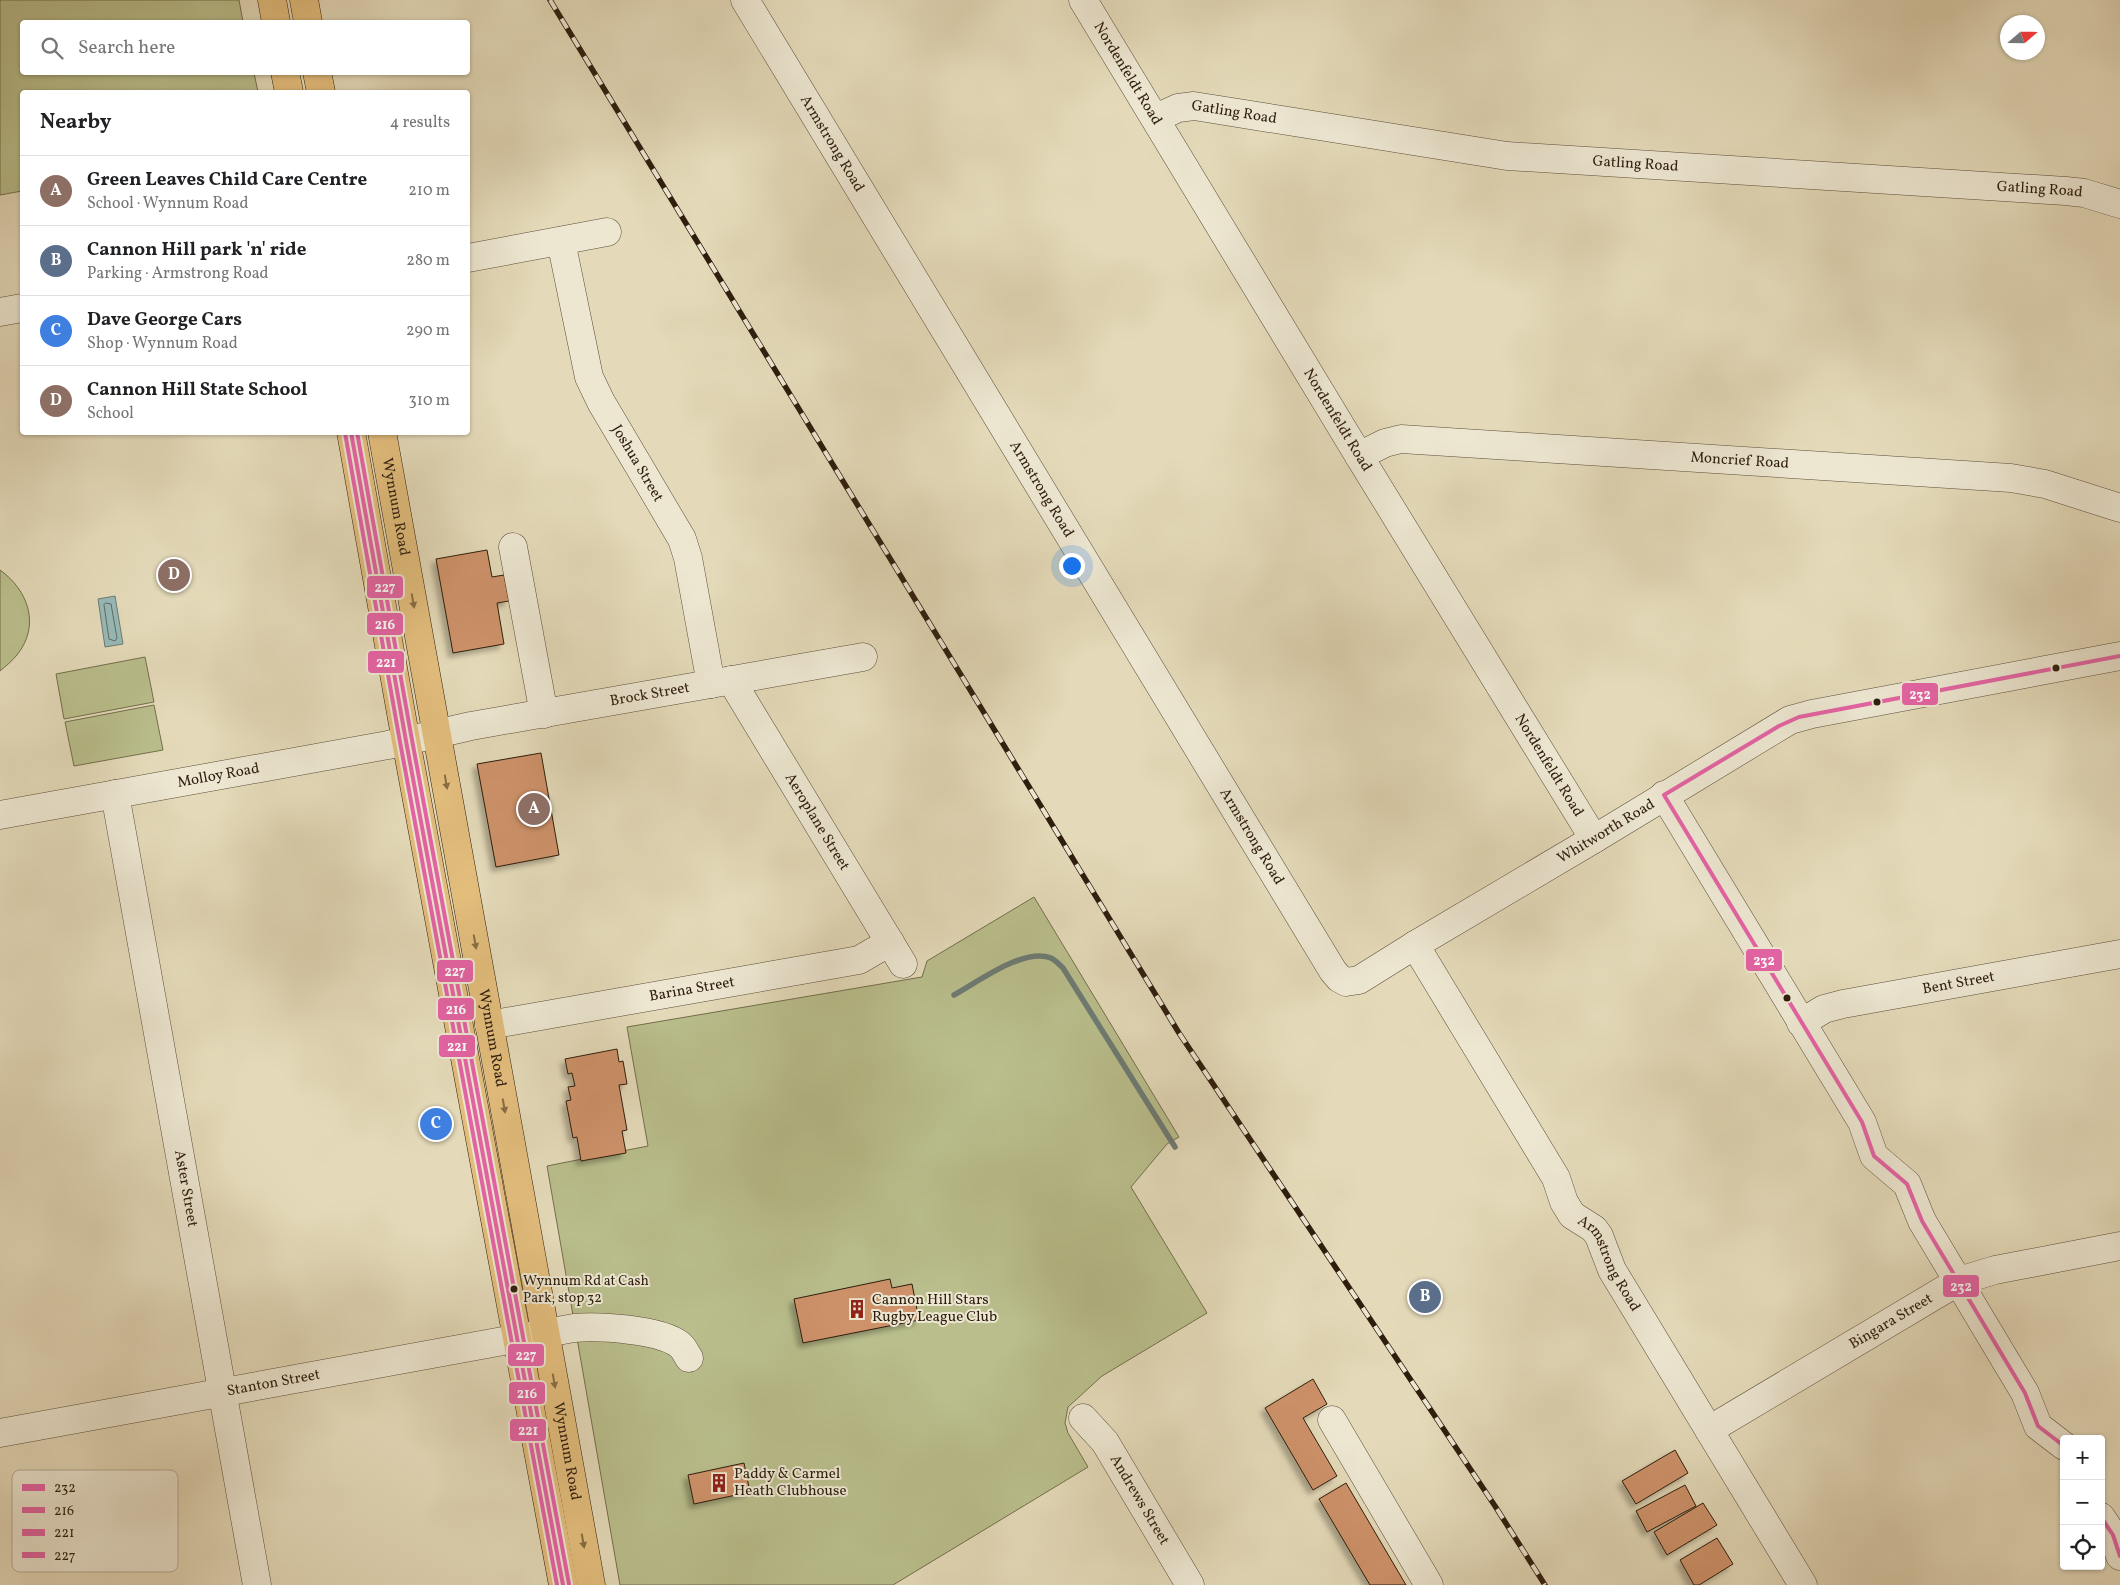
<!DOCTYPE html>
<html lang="en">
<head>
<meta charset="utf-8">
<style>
	body { margin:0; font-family:Vollkorn,serif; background:#f2f2f2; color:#202124 }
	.controls { position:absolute; right:15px; bottom:15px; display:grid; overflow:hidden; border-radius:5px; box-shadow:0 1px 4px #0004 }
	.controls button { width:45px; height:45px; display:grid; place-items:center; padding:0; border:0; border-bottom:1px solid #e0e0e0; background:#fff; color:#202124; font:25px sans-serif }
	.compass { position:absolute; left:2000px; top:15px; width:45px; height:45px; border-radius:50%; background:#fff; box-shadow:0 1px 4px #0004; rotate:70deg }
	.you { position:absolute; left:1071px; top:565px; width:18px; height:18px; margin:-12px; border:4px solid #fff; border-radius:50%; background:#1a73e8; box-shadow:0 0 0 8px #1a73e833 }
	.badge { display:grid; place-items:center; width:32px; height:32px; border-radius:50%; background:#8f2418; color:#fff; font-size:16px; font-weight:700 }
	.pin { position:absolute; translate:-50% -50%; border:2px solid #fff; box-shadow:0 1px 5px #0006 }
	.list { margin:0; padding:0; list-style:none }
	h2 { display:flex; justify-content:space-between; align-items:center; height:65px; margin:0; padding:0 20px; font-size:21px }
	h2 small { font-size:16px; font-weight:400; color:#757577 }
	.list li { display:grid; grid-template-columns:32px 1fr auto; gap:15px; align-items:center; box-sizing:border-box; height:70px; padding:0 20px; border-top:1px solid #e0e0e0 }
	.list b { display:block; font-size:19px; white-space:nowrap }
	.list p { margin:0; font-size:16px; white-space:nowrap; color:#757577 }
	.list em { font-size:16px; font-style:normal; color:#757577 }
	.icon { flex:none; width:28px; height:28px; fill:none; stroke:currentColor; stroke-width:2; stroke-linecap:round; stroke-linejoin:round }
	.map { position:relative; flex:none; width:2120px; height:1585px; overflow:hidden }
	.search { position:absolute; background:#fff; box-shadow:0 1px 4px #0004; left:20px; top:20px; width:450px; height:55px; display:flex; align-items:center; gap:12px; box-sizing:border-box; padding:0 18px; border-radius:5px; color:#757577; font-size:19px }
	.panel { position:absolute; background:#fff; box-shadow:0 1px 4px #0004; left:20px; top:90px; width:450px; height:345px; border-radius:5px }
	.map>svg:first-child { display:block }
</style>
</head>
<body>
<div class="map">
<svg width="2120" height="1585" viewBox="0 0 2120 1585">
	<defs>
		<filter id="shadow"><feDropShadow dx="-4.5" dy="4.5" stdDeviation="2.5" flood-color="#0004"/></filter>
	</defs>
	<rect width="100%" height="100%" fill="#e4dab9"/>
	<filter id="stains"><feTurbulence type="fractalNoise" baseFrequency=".004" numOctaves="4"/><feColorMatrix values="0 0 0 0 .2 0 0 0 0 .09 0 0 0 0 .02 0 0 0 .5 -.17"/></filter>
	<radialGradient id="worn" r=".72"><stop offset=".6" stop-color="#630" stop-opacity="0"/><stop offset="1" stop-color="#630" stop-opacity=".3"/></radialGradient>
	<!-- green -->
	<path fill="#b9be8c" stroke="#746e4c" d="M0 0H239L243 22H22V72L254 73 258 92H22V191L0 195Z
		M0 570C28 590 41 625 17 655 12 661 6 666 0 671Z
		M145 657 154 702 64 719 56 674Z
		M154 705 163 750 74 766 65 722Z
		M1034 897 1179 1137 1167 1144 1131 1187 1207 1313 1102 1376 1068 1407 1065 1423 1068 1433 1088 1467 893 1585H620L547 1166 648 1146 627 1027 922 977 927 961Z"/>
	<!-- water -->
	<path fill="#97b9b7" stroke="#6d7b73" d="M115 596 123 644 105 647 98 599Z"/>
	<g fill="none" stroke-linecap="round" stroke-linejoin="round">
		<!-- shore -->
		<path stroke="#626b62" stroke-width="1" d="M106 603 111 604 117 638 115 641 109 639 104 605Z"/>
		<!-- stream -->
		<path stroke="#6d7b73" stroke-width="5.5" d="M954 995C978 982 1024 947 1051 958 1055 960 1060 965 1063 968L1175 1147"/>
	</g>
	<!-- building -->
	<path fill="#ce926a" stroke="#2e1d0d" filter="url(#shadow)" d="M487 550 492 577 504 575 509 601 497 603 504 644 453 653 436 559Z
		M541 753 559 855 496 867 477 764Z
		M617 1049 619 1062 623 1061 627 1084 619 1085 627 1130 622 1131 626 1153 581 1161 577 1137 573 1138 566 1101 571 1100 568 1087 575 1086 572 1073 568 1074 565 1059Z
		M890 1279 892 1288 912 1284 919 1320 803 1343 794 1299Z
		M1313 1379 1327 1404 1303 1418 1337 1476 1313 1490 1265 1408Z
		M1675 1450 1688 1473 1636 1504 1622 1481Z
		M744 1463 750 1492 694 1504 688 1475Z
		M1346 1483 1406 1585H1370L1319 1499Z
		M1685 1485 1696 1506 1647 1532 1636 1511Z
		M1703 1503 1717 1525 1667 1555 1654 1532Z
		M1717 1538 1733 1564 1699 1585H1694L1680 1560Z"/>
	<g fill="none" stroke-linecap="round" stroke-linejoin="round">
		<!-- minor casing -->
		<g stroke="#5c4c38" stroke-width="29">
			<g id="minor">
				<path id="s1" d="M745 0 1333 971 1339 978 1346 982 1359 980 1415 945 1594 839 1790 720 1812 714 2120 656"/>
				<path id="s2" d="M1083 0 1359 456 1594 839"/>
				<path id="s3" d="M1156 118 1178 108 1194 106 1507 156 2066 191 2084 193 2120 204"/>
				<path id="s4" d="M561 241 589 377 601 402 682 539 688 558 711 684"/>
				<path d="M468 258 607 232"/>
				<path d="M0 312 22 308"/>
				<path id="s5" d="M1359 456 1385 443 1401 439 2011 478 2045 484 2120 508"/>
				<path d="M513 547 544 714"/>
				<path id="s6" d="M731 680 903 964"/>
				<path id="s7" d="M115 794 257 1585"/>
				<path d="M1664 795 1862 1122 1874 1156 1907 1184 1922 1221 2025 1393 2038 1426 2064 1446"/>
				<path id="s8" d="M0 815 388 745 471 726 863 657"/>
				<path id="s9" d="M1415 945 1556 1178 1564 1202 1572 1215 1594 1229 1599 1236 1612 1270 1803 1585"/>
				<path id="s10" d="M1801 1023 1824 1009 1843 1004 2120 954"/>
				<path id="s11" d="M489 1025 859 960 890 942"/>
				<path id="s12" d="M1083 1418 1105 1442 1190 1585"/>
				<path d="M1332 1420 1429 1585"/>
				<path id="s13" d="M1709 1430 1959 1281 1995 1270 2120 1246"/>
				<path id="s14" d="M0 1433 574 1328C599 1326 660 1329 680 1345 684 1348 686 1354 689 1358"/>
				<path d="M2101 1517 2113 1535 2120 1556"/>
			</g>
		</g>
		<!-- major casing -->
		<g stroke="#2e1d0d" stroke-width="29">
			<g id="major">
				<path d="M272 0 276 22"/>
				<path d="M304 0 308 22"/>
				<path d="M285 72 289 92"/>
				<path d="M317 72 321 92"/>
				<path d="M351 432 406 741 563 1585"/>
				<path id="s15" d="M382 432 591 1585"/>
			</g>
		</g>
		<!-- minor -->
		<use href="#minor" stroke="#ede7d2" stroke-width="28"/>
		<!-- major -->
		<use href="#major" stroke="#e2bd7c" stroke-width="28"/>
		<!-- rail casing -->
		<g stroke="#2e1d0d" stroke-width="5.5">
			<path id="rail" d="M550 0 1179 1033 1495 1506 1545 1585"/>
		</g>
		<!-- rail -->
		<use href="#rail" stroke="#ede7d2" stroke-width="4" stroke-dasharray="11" stroke-linecap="butt"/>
		<!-- bus-1 casing -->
		<g stroke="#ede7d2" stroke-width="8">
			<path id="bus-1" d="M1664 795 1862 1122 1874 1156 1907 1184 1922 1221 2025 1393 2038 1426 2064 1446
				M1664 795 1779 726 1799 717 2120 656
				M2101 1517 2113 1535 2120 1556"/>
		</g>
		<!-- bus-2 casing -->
		<g stroke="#ede7d2" stroke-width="8">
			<path id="bus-2" d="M351 432 406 741 563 1585"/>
		</g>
		<!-- bus-3 casing -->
		<g stroke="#ede7d2" stroke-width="8">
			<path id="bus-3" d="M345 433 400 742 557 1585"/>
		</g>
		<!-- bus-4 casing -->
		<g stroke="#ede7d2" stroke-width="8">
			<path id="bus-4" d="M357 432 412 740 569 1584"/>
		</g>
		<!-- bus-1 -->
		<use href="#bus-1" stroke="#e463a4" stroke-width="4"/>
		<!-- bus-2 -->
		<use href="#bus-2" stroke="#e463a4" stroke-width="4"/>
		<!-- bus-3 -->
		<use href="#bus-3" stroke="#e463a4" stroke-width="4"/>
		<!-- bus-4 -->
		<use href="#bus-4" stroke="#e463a4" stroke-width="4"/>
	</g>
	<!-- one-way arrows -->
	<defs><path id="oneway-solid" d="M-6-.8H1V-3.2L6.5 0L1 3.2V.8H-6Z" transform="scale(1.25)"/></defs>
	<g fill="#886d44">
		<use href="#oneway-solid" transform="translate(413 601) rotate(80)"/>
		<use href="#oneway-solid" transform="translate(446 782) rotate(80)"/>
		<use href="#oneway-solid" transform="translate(475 942) rotate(80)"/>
		<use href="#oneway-solid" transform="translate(504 1106) rotate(80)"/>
		<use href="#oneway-solid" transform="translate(554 1381) rotate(80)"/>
		<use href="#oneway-solid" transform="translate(583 1541) rotate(80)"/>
	</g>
	<!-- icons -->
	<defs>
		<g id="building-bare" transform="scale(1.5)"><path d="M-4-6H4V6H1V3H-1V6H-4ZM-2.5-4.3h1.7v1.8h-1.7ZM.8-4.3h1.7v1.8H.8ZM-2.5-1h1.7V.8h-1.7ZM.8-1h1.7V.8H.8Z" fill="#8f2418" stroke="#ede7d2" stroke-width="2.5" paint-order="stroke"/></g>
	</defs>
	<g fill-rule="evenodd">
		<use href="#building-bare" x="857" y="1309"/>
		<use href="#building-bare" x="719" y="1483"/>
	</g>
	<!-- markers -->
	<g fill="#2e1d0d" stroke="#ede7d2" stroke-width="2">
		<circle cx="2056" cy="668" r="4.5"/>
		<circle cx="1877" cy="702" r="4.5"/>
		<circle cx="1787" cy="998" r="4.5"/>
		<circle cx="514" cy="1289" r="4.5"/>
	</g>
	<g text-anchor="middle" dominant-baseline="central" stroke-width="4" stroke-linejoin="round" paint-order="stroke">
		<!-- bus labels -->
		<g font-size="14" fill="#2e1d0d" stroke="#ede7d2" text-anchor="start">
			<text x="523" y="1281">Wynnum Rd at Cash<tspan x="523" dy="17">Park, stop 32</tspan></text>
		</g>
		<!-- street labels -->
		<g font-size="15" fill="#2e1d0d" stroke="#ede7d2">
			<text stroke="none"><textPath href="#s2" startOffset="86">Nordenfeldt Road</textPath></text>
			<text stroke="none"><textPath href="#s3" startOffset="81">Gatling Road</textPath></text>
			<text stroke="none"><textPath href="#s1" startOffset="168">Armstrong Road</textPath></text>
			<text stroke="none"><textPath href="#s3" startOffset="486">Gatling Road</textPath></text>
			<text stroke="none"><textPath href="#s3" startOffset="891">Gatling Road</textPath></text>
			<text stroke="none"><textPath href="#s2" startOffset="491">Nordenfeldt Road</textPath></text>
			<text stroke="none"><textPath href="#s5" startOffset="385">Moncrief Road</textPath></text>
			<text stroke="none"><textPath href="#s4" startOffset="238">Joshua Street</textPath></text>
			<text stroke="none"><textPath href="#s1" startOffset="572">Armstrong Road</textPath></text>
			<text stroke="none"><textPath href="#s15" startOffset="76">Wynnum Road</textPath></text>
			<text stroke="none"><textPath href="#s8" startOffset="661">Brock Street</textPath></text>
			<text stroke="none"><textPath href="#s2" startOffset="896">Nordenfeldt Road</textPath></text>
			<text stroke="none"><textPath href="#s8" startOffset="222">Molloy Road</textPath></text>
			<text stroke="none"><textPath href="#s6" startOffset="166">Aeroplane Street</textPath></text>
			<text stroke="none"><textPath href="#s1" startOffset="1454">Whitworth Road</textPath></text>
			<text stroke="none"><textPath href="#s1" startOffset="978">Armstrong Road</textPath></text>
			<text stroke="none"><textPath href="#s10" startOffset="164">Bent Street</textPath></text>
			<text stroke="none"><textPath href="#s11" startOffset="206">Barina Street</textPath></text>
			<text stroke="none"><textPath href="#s15" startOffset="616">Wynnum Road</textPath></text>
			<text stroke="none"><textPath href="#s7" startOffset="401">Aster Street</textPath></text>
			<text stroke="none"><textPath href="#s9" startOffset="376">Armstrong Road</textPath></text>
			<text stroke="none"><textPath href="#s13" startOffset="212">Bingara Street</textPath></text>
			<text stroke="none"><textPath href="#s14" startOffset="278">Stanton Street</textPath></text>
			<text stroke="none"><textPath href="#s15" startOffset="1036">Wynnum Road</textPath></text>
			<text stroke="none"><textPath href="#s12" startOffset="100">Andrews Street</textPath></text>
		</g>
		<!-- poi labels -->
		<g font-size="15" fill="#2e1d0d" stroke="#ede7d2" text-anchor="start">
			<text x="872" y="1300">Cannon Hill Stars<tspan x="872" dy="17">Rugby League Club</tspan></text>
			<text x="734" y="1474">Paddy &amp; Carmel<tspan x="734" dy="17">Heath Clubhouse</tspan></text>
		</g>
	</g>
	<!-- legend -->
	<rect x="12" y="1470" width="166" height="102" rx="8" fill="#ede7d2" stroke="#b4aa97" stroke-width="1"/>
	<rect x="22" y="1484" width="23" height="7" fill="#e463a4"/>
	<rect x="22" y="1507" width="23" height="6" fill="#e463a4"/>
	<rect x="22" y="1529" width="23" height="7" fill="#e463a4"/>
	<rect x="22" y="1552" width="23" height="6" fill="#e463a4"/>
	<g font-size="14" fill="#2e1d0d">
		<text x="54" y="1492">232</text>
		<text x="54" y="1515">216</text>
		<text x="54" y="1537">221</text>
		<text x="54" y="1560">227</text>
	</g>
	<g stroke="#ede7d2" stroke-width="2">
		<rect x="366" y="575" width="38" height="24" rx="5" fill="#e463a4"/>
		<rect x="366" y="612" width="38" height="24" rx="5" fill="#e463a4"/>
		<rect x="367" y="650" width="38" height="24" rx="5" fill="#e463a4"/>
		<rect x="1901" y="682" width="38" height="24" rx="5" fill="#e463a4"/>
		<rect x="1745" y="948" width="38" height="24" rx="5" fill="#e463a4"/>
		<rect x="436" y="959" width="38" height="24" rx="5" fill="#e463a4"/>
		<rect x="437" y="997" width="38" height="24" rx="5" fill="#e463a4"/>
		<rect x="438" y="1034" width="38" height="24" rx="5" fill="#e463a4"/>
		<rect x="1942" y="1274" width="38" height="24" rx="5" fill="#e463a4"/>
		<rect x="507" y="1343" width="38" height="24" rx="5" fill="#e463a4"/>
		<rect x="508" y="1381" width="38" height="24" rx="5" fill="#e463a4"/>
		<rect x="509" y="1418" width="38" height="24" rx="5" fill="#e463a4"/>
	</g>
	<g font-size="14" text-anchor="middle" font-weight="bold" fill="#fff">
		<text x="385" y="592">227</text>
		<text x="385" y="629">216</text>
		<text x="386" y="667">221</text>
		<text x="1920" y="699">232</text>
		<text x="1764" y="965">232</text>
		<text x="455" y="976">227</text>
		<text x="456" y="1014">216</text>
		<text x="457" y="1051">221</text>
		<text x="1961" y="1291">232</text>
		<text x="526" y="1360">227</text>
		<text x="527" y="1398">216</text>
		<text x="528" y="1435">221</text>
	</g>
	<rect width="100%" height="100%" filter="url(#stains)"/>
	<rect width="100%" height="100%" fill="url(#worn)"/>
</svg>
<div class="controls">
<button>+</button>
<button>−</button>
<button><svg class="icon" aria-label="locate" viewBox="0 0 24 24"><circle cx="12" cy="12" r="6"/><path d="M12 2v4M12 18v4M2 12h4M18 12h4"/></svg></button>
</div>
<svg class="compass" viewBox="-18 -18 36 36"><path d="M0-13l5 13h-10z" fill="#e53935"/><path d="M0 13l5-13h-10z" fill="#757577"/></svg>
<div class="you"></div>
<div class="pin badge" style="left:534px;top:809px;background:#8d6e63">A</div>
<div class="pin badge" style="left:1425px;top:1297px;background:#5c6f8a">B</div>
<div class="pin badge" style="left:436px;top:1124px;background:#3f7fe0">C</div>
<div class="pin badge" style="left:174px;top:575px;background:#8d6e63">D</div>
<div class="search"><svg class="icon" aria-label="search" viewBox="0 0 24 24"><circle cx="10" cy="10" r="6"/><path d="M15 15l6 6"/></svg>Search here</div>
<section class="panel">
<h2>Nearby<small>4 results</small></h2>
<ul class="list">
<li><span class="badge" style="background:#8d6e63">A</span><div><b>Green Leaves Child Care Centre</b><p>School · Wynnum Road</p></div><em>210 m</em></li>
<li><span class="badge" style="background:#5c6f8a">B</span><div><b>Cannon Hill park 'n' ride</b><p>Parking · Armstrong Road</p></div><em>280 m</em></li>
<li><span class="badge" style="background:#3f7fe0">C</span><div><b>Dave George Cars</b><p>Shop · Wynnum Road</p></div><em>290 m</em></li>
<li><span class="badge" style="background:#8d6e63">D</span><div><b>Cannon Hill State School</b><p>School</p></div><em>310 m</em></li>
</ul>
</section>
</div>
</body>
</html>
